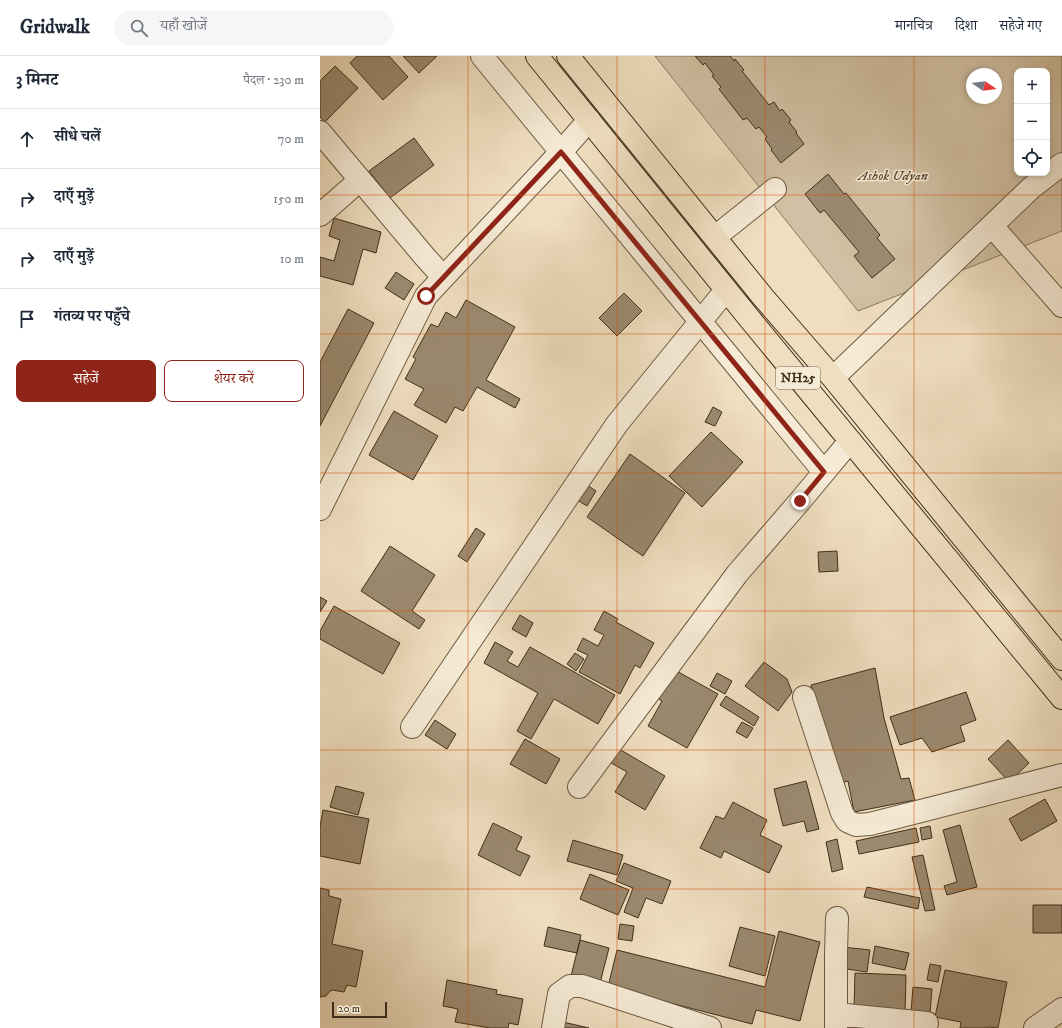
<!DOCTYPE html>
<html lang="hi">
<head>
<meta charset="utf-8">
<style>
	body { margin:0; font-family:"IM FELL DW Pica","Noto Serif Devanagari",serif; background:#f6f6f7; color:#1f2937 }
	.controls { position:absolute; right:12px; top:12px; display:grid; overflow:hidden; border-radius:8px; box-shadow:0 2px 6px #0003 }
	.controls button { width:36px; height:36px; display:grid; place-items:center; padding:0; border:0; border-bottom:1px solid #e0e1e3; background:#fff; color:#1f2937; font:20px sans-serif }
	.compass { position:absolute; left:646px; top:12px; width:36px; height:36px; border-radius:50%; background:#fff; box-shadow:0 2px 6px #0003; rotate:103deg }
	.scale { position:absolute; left:12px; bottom:10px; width:55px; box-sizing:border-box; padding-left:4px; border:2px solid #3f2f1a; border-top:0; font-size:11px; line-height:14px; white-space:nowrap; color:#3f2f1a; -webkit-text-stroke:3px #f5ead5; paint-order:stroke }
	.stop { position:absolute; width:12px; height:12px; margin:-9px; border:3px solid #8f2418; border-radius:50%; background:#fff }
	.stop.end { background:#8f2418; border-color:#fff; box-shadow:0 1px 4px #0008 }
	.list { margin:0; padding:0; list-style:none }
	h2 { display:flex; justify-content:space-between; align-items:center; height:52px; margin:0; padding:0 16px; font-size:17px }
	h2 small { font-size:13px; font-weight:400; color:#747a83 }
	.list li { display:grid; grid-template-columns:26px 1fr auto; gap:12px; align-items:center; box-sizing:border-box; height:60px; padding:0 16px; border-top:1px solid #e0e1e3 }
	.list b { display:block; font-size:15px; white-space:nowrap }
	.list em { font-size:13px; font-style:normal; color:#747a83 }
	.actions { display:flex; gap:8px; padding:12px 16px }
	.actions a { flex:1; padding:9px 0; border:1px solid #8f2418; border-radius:8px; text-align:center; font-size:14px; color:#8f2418 }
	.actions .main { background:#8f2418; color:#fff }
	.icon { flex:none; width:22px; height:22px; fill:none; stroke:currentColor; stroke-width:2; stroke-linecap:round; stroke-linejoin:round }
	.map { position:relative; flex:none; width:742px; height:972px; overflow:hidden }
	header { display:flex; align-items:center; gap:24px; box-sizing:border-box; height:56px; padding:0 20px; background:#fff; border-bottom:1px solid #e0e1e3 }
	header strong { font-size:19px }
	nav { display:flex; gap:22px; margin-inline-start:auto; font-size:14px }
	.search { width:280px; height:36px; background:#f6f6f7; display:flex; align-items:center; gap:10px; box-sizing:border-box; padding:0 14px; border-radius:22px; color:#747a83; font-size:15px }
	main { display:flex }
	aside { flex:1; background:#fff }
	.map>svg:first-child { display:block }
</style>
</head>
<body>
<header>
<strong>Gridwalk</strong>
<div class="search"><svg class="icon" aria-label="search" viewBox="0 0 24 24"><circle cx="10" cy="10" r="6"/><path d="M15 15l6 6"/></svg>यहाँ खोजें</div>
<nav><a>मानचित्र</a><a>दिशा</a><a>सहेजे गए</a></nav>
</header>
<main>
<aside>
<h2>3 मिनट<small>पैदल · 230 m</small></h2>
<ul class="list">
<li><svg class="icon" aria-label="ahead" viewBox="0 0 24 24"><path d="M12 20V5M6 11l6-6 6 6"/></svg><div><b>सीधे चलें</b></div><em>70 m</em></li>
<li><svg class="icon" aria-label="right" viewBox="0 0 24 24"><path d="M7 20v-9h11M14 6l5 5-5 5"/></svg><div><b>दाएँ मुड़ें</b></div><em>150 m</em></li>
<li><svg class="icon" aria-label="right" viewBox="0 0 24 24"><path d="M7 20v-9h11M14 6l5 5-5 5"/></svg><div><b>दाएँ मुड़ें</b></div><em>10 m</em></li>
<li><svg class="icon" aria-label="arrive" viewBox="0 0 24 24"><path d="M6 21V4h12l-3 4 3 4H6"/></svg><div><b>गंतव्य पर पहुँचे</b></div></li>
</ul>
<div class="actions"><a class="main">सहेजें</a><a>शेयर करें</a></div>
</aside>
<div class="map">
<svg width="742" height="972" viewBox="0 0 742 972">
	<rect width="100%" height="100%" fill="#efdebf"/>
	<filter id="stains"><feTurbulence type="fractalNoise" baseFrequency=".005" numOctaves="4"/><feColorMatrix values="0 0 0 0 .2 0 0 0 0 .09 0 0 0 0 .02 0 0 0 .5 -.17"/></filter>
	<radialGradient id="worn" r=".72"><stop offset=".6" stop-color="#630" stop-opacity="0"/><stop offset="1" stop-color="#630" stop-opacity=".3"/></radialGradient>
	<!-- green -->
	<path fill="#d1c0a3" stroke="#88785e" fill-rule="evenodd" d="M335 0H742V175L538 255ZM697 15H727V117H697ZM652 18H676V42H652Z"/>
	<!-- building -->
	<path fill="#9b8a70" stroke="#3f2f1a" d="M37 0H69L88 21 63 44 30 7Z
		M83 0H117L99 17Z
		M375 0H410L414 5 415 3 424 14 422 15 449 49 454 46 460 55 462 53 471 64 469 66 477 76 476 77 484 88 461 107 451 94 452 93 445 83 447 81 439 71 436 73 427 62 423 64 399 33 401 31 392 20 394 19 385 7 383 9Z
		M15 10 38 32 5 66 0 61V25Z
		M94 82 114 109 70 142 49 115Z
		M508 118 524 138 526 137 560 179 557 182 575 203 552 222 534 200 539 196 504 154 500 157 485 138Z
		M14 162 61 176 56 197 43 193 33 229 0 220V201L14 205 20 184 9 180Z
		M76 216 94 228 84 244 65 232Z
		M304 237 322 255 297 280 279 262Z
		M146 244 195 271 166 324 200 343 195 352 157 331 143 355 135 351 126 367 94 349 104 333 85 323 96 303 93 301 111 268 118 271 126 256 136 262Z
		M28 253 54 267 0 370V306Z
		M393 351 402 356 395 370 385 366Z
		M74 355 118 380 93 424 49 399Z
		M391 376 423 406 382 451 349 420Z
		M310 398 365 437 323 500 267 461Z
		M264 427 276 435 267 450 254 442Z
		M156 472 165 478 147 506 138 500Z
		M70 490 115 519 92 555 105 564 99 573 41 535Z
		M517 495 518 515 499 516 498 496Z
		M0 541 7 545 0 556Z
		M14 550 80 587 63 618 0 583V575Z
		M284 555 298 563 296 566 334 587 320 612 315 609 300 638 259 616 268 599 257 594 263 582 278 590 284 579 274 574Z
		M200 559 213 567 206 581 192 573Z
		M175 586 193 596 187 605 198 611 210 591 295 639 278 668 234 643 211 683 197 675 218 637 164 607Z
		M255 597 264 603 256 615 247 608Z
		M444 606 467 623 472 636 458 655 425 630Z
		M555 612 564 662 581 723 589 722 595 744 534 756 528 725 518 728 491 629Z
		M353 613 398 638 367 692 328 670 342 645 337 642Z
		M397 617 412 625 405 638 390 630Z
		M646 636 656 664 640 670 645 685 612 696 602 682 580 689 570 661Z
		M406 640 439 661 434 670 400 649Z
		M115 664 136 678 127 693 105 679Z
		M422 666 433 672 427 682 416 676Z
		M205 683 240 703 226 728 190 708Z
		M688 684 709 707 689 726 668 703Z
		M294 690 345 720 325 754 295 736 307 716 286 704Z
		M486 725 499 773 487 776 484 765 463 770 454 733Z
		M16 730 44 737 38 759 10 751Z
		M725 743 737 765 701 785 689 763Z
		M413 746 447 764 440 779 462 790 449 817 404 795 401 802 380 792 396 760 404 763Z
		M3 754 49 763 40 808 0 800V771Z
		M173 767 202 781 196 794 210 800 200 820 158 799Z
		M640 769 657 831 627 839 624 830 637 826 623 774Z
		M610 770 612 782 602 784 600 772Z
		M596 772 599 786 539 798 536 785Z
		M517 783 523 813 512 816 506 786Z
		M253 784 303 799 297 819 247 805Z
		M603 799 615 854 605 855 592 801Z
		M304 807 351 825 342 848 326 842 318 862 304 856 313 832 296 825Z
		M270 818 309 834 298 859 260 843Z
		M547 831 600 842 598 853 544 841Z
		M0 832 9 834V840L21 843 12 888 43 895 36 931 27 929 24 936 12 934 9 936 6 940 0 941Z
		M713 849H742V877H713Z
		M300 868 314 870 312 885 298 883Z
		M228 871 261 879 257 897 224 890Z
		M420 871 455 880 445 920 409 910Z
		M459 875 500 886 480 965 436 954 432 968 288 931 297 894 445 931Z
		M260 884 289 892 280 927 251 920Z
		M555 890 589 897 585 914 552 907Z
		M523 891 550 894 547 916 520 912Z
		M610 908 621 910 618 926 607 924Z
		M625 914 687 926 678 972 668 971V972H640L641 966 615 961Z
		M535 917 586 919 585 960 534 951Z
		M127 924 177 934 176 938 203 943 198 969 189 967 188 972H170L135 966 138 953 123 950Z
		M593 931 612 933 610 957 591 956Z
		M243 966 269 972H242Z"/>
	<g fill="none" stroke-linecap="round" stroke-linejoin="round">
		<!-- minor casing -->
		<g stroke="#6b5b43" stroke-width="24">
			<path id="minor" d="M162 0 504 416
				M0 76 105 201 123 221
				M0 159 40 124
				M672 170 742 250
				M395 181 455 133
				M513 322 711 132 742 108
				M0 453 106 240 241 96 269 64
				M484 641 522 757 527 765 536 769 550 768 742 719
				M92 671 297 368 406 234
				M259 731 417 518 480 445 530 385
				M516 958 607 967
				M233 972 239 938 250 930H262L390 972
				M516 972V897L517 862
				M715 972 742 953"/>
		</g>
		<!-- major casing -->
		<g stroke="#3f2f1a" stroke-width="24">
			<path id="major" d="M217 0 429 262 742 642
				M248 0 443 241 513 322 742 603"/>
		</g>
		<!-- minor -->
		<use href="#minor" stroke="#f5ead5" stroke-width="22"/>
		<!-- major -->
		<use href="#major" stroke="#efdebf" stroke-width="22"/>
	</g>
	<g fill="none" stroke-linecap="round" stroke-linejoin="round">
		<!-- route -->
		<path stroke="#8f2418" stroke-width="5" d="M106 240 241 96 504 416 480 445"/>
	</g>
	<!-- grid -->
	<path fill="none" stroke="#d7550d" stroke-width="1" stroke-opacity="0.55" d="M148 0V972M297 0V972M445 0V972M594 0V972M0 139H742M0 278H742M0 417H742M0 555H742M0 694H742M0 833H742"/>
	<g text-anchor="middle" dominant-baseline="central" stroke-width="3" stroke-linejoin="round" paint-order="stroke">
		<!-- shield labels -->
		<rect fill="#f5ead5" stroke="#766752" stroke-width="1" x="456" y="311" width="44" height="22" rx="3"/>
		<g font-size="13" font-weight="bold" fill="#3f2f1a">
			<text x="478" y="322">NH25</text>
		</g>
		<!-- park labels -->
		<g font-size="14" font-style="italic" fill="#5c4c35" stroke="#f5ead5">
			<text x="573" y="120">Ashok Udyan</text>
		</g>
	</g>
	<rect width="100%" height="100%" filter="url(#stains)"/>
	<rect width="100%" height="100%" fill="url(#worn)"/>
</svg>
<div class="controls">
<button>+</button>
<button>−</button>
<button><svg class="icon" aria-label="locate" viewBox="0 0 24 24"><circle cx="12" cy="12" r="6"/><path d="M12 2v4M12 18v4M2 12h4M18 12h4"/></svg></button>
</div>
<svg class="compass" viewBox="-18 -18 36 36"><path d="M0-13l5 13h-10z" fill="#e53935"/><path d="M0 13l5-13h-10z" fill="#747a83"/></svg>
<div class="scale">20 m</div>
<div class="stop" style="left:106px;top:240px"></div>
<div class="stop end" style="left:480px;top:445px"></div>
</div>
</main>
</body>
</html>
